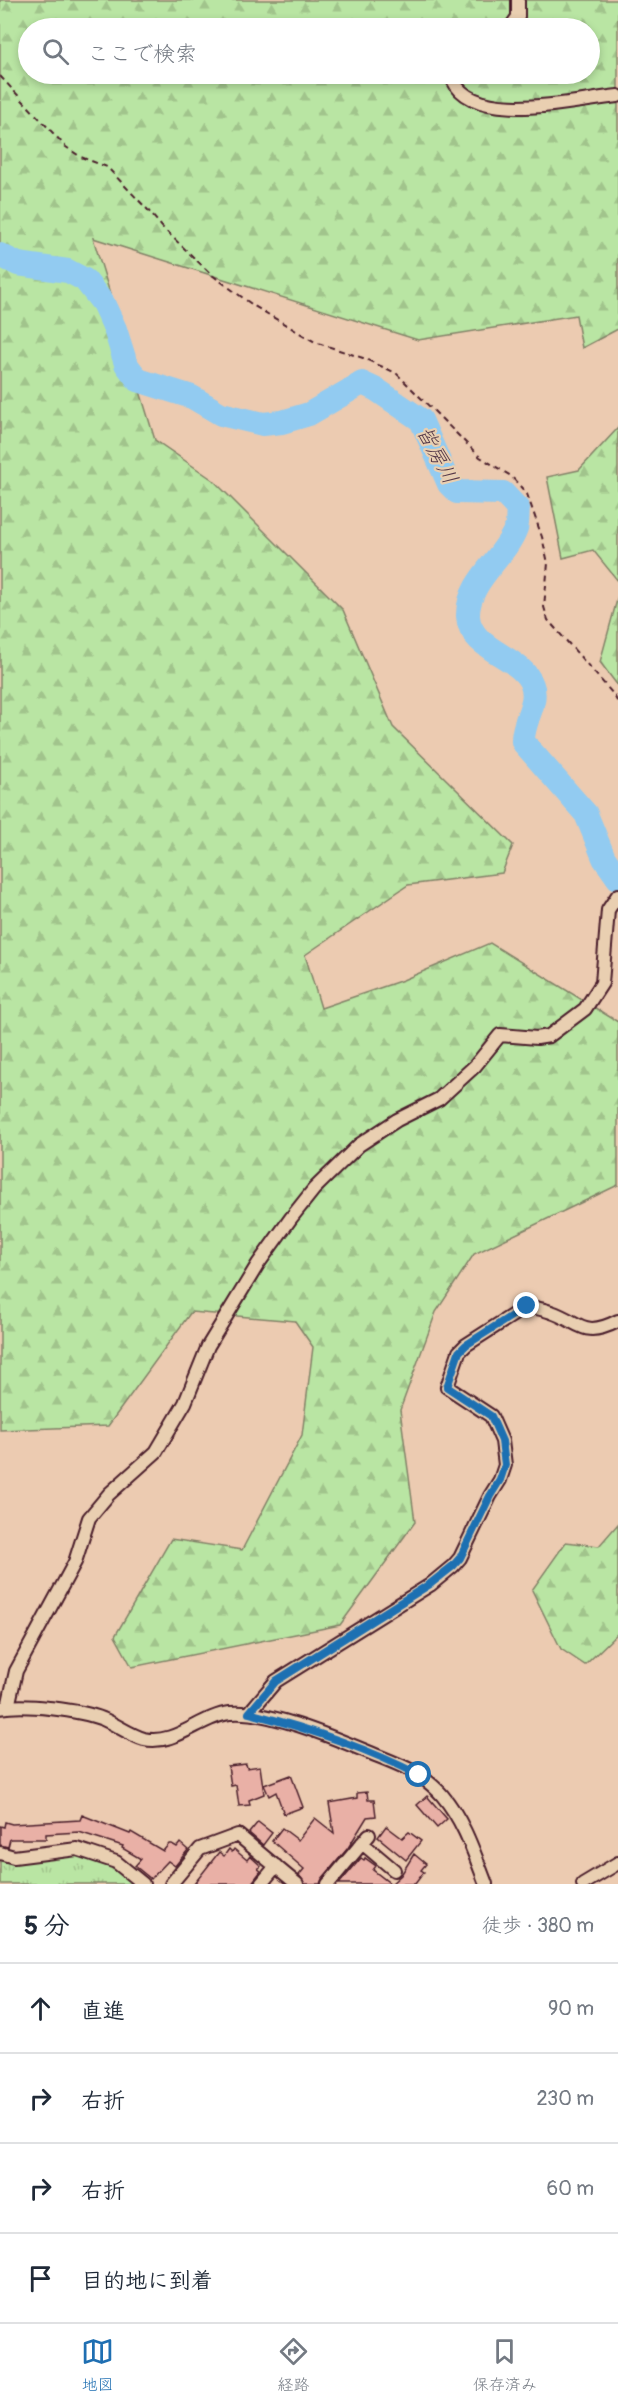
<!DOCTYPE html>
<html lang="ja">
<head>
<meta charset="utf-8">
<style>
	body { margin:0; font-family:Pangolin,"Klee One",sans-serif; background:#f2f2f3; color:#1f2937 }
	.stop { position:absolute; width:18px; height:18px; margin:-14px; border:4px solid #1f6fb2; border-radius:50%; background:#fff }
	.stop.end { background:#1f6fb2; border-color:#fff; box-shadow:0 2px 6px #0008 }
	.list { margin:0; padding:0; list-style:none }
	h2 { display:flex; justify-content:space-between; align-items:center; height:78px; margin:0; padding:0 24px; font-size:26px }
	h2 small { font-size:20px; font-weight:400; color:#747a83 }
	.list li { display:grid; grid-template-columns:39px 1fr auto; gap:18px; align-items:center; box-sizing:border-box; height:90px; padding:0 24px; border-top:2px solid #e0e1e3 }
	.list b { display:block; font-size:22px; white-space:nowrap }
	.list em { font-size:20px; font-style:normal; color:#747a83 }
	.icon { flex:none; width:33px; height:33px; fill:none; stroke:currentColor; stroke-width:2; stroke-linecap:round; stroke-linejoin:round }
	.map { position:relative; flex:none; width:618px; height:1884px; overflow:hidden }
	.search { position:absolute; background:#fff; box-shadow:0 3px 9px #0003; left:18px; right:18px; top:18px; height:66px; display:flex; align-items:center; gap:15px; box-sizing:border-box; padding:0 21px; border-radius:33px; color:#747a83; font-size:22px }
	.sheet { height:438px; background:#fff }
	nav { display:flex; justify-content:space-around; align-items:center; box-sizing:border-box; height:84px; border-top:2px solid #e0e1e3; background:#fff; font-size:16px; color:#747a83 }
	nav a { display:grid; justify-items:center; gap:3px }
	nav .on { color:#1f6fb2 }
	.map>svg:first-child { display:block }
</style>
</head>
<body>
<div class="map">
<svg width="618" height="1884" viewBox="0 0 618 1884">
	<defs>
		<pattern id="forest-firs" width="22" height="20" patternUnits="userSpaceOnUse" patternTransform="scale(1.5)"><rect width="22" height="20" fill="#b9e5a3"/><path d="M5 1l3.5 6h-7zM16 11l3.5 6h-7z" fill="#a1c48c"/></pattern>
		<pattern id="park-tufts" width="24" height="20" patternUnits="userSpaceOnUse" patternTransform="scale(1.5)"><rect width="24" height="20" fill="#b9e5a3"/><path d="M3 7l-1-3M5 7V3M7 7l1-3M15 17l-1-3M17 17v-4M19 17l1-3" fill="none" stroke="#a1c48c"/></pattern>
	</defs>
	<rect width="100%" height="100%" fill="#eccbb1"/>
	<filter id="ink" filterUnits="userSpaceOnUse"><feTurbulence type="fractalNoise" baseFrequency=".0167" numOctaves="2"/><feDisplacementMap in="SourceGraphic" scale="12" xChannelSelector="R" yChannelSelector="G"/><feConvolveMatrix kernelMatrix="1 2 1 2 8 2 1 2 1" color-interpolation-filters="sRGB"/></filter>
	<g filter="url(#ink)">
		<!-- forest -->
		<path fill="url(#forest-firs)" stroke="#828267" stroke-width="1.5" fill-rule="evenodd" d="M0 0H618V329L582 348 576 315 418 340 93 238 155 440 213 480 343 610 393 727 513 845 502 873 408 885 305 955 321 1008 403 980 490 943 618 1022V1185L474 1254 436 1312 400 1410 415 1522 340 1625 132 1667 115 1636 171 1539 242 1550 302 1435 313 1347 295 1321 191 1312 108 1426 0 1430ZM28 28H590V74H28Z
			M618 428V581L593 550 563 558 547 477 579 470Z
			M618 596V686L600 662Z
			M618 1524V1633L585 1665 561 1649 532 1590 566 1542 599 1546Z"/>
		<!-- park -->
		<path fill="url(#park-tufts)" stroke="#828267" stroke-width="1.5" d="M78 1854 113 1866 135 1884H0V1858L19 1862Z"/>
		<g fill="none" stroke-linecap="round" stroke-linejoin="round">
			<!-- river -->
			<path stroke="#92cbf1" stroke-width="24" d="M0 255 18 264 68 271 85 280 103 303 115 329 126 364 138 380 192 397 221 414 263 424 282 422 309 414 362 383 377 390 421 420 449 484 457 492 503 493 518 509C517 515 518 523 516 528 505 558 467 581 468 616 470 651 521 655 532 685 539 703 522 721 523 742L586 814 604 858 618 878"/>
		</g>
		<!-- building -->
		<path fill="#e9b0a6" stroke="#4a1f2b" stroke-width="1.5" d="M246 1764 247 1768 260 1766 264 1794 249 1800 250 1805 239 1806 236 1785 231 1786 228 1766Z
			M291 1775 303 1807 284 1814 276 1792 269 1796 264 1785Z
			M367 1792 368 1800H374L376 1816 367 1817 348 1848 322 1879 320 1884H305L299 1875 304 1869 272 1841 282 1828 298 1840 315 1818 334 1833 329 1803 357 1798V1793Z
			M427 1796 447 1819 437 1828 417 1805Z
			M82 1815 130 1834 131 1832 163 1851 169 1844H172L177 1847 180 1843 188 1850 175 1866 168 1861 151 1879 135 1866 141 1859 122 1848 123 1846 79 1832 46 1834V1839H10L8 1847 0 1845V1826L4 1827 5 1822 12 1824 80 1820Z
			M258 1822 272 1833 263 1845 249 1833Z
			M386 1826 402 1838 409 1832 421 1841 406 1860 378 1837Z
			M229 1849 232 1852 234 1849 247 1860 250 1856 261 1866 258 1869 261 1871 251 1884H194L219 1852 224 1856Z
			M414 1854 426 1864 421 1870 424 1872 415 1884H339L361 1858 364 1860 365 1858 376 1866 373 1870 391 1884 401 1875Z"/>
		<g fill="none" stroke-linecap="round" stroke-linejoin="round">
			<!-- street casing -->
			<g stroke="#4a1f2b" stroke-width="16">
				<path id="street" d="M510 28 518 17V0
					M455 74 453 80C474 126 577 100 618 96
					M8 1707 16 1671 75 1562 89 1518 109 1494 156 1452 185 1403 208 1346 258 1264 291 1218 314 1189 359 1145 397 1120 439 1099 475 1066 500 1035 537 1038 549 1036 585 1009 602 983 608 910 618 895
					M0 1708C24 1703 80 1710 103 1719 117 1725 130 1735 144 1739 175 1746 201 1716 230 1713 267 1709 337 1739 373 1754 388 1760 404 1766 418 1774 426 1780 436 1788 442 1795 464 1821 474 1853 486 1884
					M249 1713 276 1681 430 1585 453 1566 460 1558 490 1496 500 1480 505 1465 502 1441 491 1416 447 1387 459 1352 466 1345 527 1306C535 1308 543 1309 551 1312 581 1322 582 1339 618 1321
					M362 1843 394 1870
					M0 1853 14 1857 77 1849 116 1862 143 1884
					M171 1884 200 1849 238 1835 297 1884
					M261 1884 276 1866
					M328 1884 369 1835
					M583 1884 618 1863"/>
			</g>
			<!-- path -->
			<path stroke="#4a1f2b" stroke-width="2" stroke-dasharray="6 4.5" stroke-linecap="butt" d="M0 76 66 147 81 157 107 167 147 209 163 228 212 275 254 306 315 342 363 358 396 373 480 457 511 476 527 494 542 537 548 563 544 607 548 620 614 695 618 703"/>
			<!-- street -->
			<use href="#street" stroke="#e9cfb1" stroke-width="12"/>
		</g>
	</g>
	<g fill="none" stroke-linecap="round" stroke-linejoin="round" filter="url(#ink)">
		<!-- route -->
		<path stroke="#1f6fb2" stroke-width="8" d="M419 1775C365 1747 307 1728 249 1713L276 1681 430 1584 453 1566 460 1558 490 1496 500 1480 505 1465 502 1441 491 1416 447 1387 459 1352 466 1345 527 1306"/>
	</g>
	<g text-anchor="middle" dominant-baseline="central" stroke-width="4.5" stroke-linejoin="round" paint-order="stroke">
		<!-- water labels -->
		<g font-size="21" font-style="italic" fill="#553949" stroke="#e9cfb1">
			<text transform="translate(437 455) rotate(62)">皆房川</text>
		</g>
	</g>
</svg>
<div class="stop" style="left:419px;top:1775px"></div>
<div class="stop end" style="left:527px;top:1306px"></div>
<div class="search"><svg class="icon" aria-label="search" viewBox="0 0 24 24"><circle cx="10" cy="10" r="6"/><path d="M15 15l6 6"/></svg>ここで検索</div>
</div>
<section class="sheet">
<h2>5 分<small>徒歩 · 380 m</small></h2>
<ul class="list">
<li><svg class="icon" aria-label="ahead" viewBox="0 0 24 24"><path d="M12 20V5M6 11l6-6 6 6"/></svg><div><b>直進</b></div><em>90 m</em></li>
<li><svg class="icon" aria-label="right" viewBox="0 0 24 24"><path d="M7 20v-9h11M14 6l5 5-5 5"/></svg><div><b>右折</b></div><em>230 m</em></li>
<li><svg class="icon" aria-label="right" viewBox="0 0 24 24"><path d="M7 20v-9h11M14 6l5 5-5 5"/></svg><div><b>右折</b></div><em>60 m</em></li>
<li><svg class="icon" aria-label="arrive" viewBox="0 0 24 24"><path d="M6 21V4h12l-3 4 3 4H6"/></svg><div><b>目的地に到着</b></div></li>
</ul>
</section>
<nav>
<a class="on"><svg class="icon" aria-label="map" viewBox="0 0 24 24"><path d="M3 6l6-2 6 2 6-2v14l-6 2-6-2-6 2zM9 4v14M15 6v14"/></svg>地図</a>
<a><svg class="icon" aria-label="directions" viewBox="0 0 24 24"><path d="M12 3l9 9-9 9-9-9zM9 14v-3h6M13 9l2 2-2 2"/></svg>経路</a>
<a><svg class="icon" aria-label="saved" viewBox="0 0 24 24"><path d="M7 4h10v16l-5-4-5 4z"/></svg>保存済み</a>
</nav>
</body>
</html>
